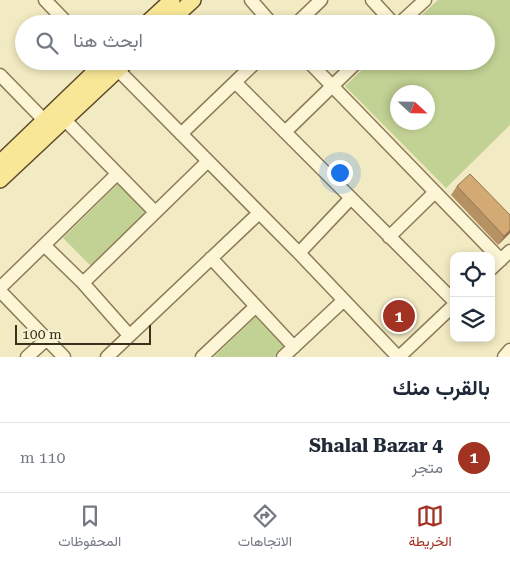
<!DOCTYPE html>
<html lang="ar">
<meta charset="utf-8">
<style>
:root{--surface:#fff;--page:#f2f2f3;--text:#1f2937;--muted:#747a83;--line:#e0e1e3;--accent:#a23222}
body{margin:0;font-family:"Roboto Serif",Vazirmatn,serif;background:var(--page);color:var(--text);direction:rtl}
.controls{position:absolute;right:15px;bottom:15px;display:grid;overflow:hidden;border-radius:10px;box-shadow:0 2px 8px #0003}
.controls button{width:45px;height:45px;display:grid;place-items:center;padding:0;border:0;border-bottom:1px solid var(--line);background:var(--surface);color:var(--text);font:25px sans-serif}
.compass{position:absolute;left:390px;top:85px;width:45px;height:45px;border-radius:50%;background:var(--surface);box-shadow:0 2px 8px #0003;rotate:112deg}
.scale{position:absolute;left:15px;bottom:12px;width:136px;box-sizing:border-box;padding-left:5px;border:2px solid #3c301d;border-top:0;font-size:14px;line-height:18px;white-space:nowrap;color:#3c301d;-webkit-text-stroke:4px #f8f3d2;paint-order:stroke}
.you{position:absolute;left:339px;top:172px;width:18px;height:18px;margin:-12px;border:4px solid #fff;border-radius:50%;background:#1a73e8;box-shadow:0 0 0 8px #1a73e833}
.badge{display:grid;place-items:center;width:32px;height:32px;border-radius:50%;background:var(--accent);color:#fff;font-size:16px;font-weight:700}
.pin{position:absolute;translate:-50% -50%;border:2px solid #fff;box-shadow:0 1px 5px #0006}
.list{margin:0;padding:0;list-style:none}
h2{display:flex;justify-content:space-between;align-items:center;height:65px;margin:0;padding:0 20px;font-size:21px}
h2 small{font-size:16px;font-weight:400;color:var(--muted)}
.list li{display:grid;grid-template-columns:32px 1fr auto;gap:15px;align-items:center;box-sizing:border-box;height:70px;padding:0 20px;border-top:1px solid var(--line)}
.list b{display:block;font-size:19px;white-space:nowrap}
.list p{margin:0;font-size:16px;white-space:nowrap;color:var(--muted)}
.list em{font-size:16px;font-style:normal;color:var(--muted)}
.icon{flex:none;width:28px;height:28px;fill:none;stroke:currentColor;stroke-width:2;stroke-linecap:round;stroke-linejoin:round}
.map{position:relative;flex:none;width:510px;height:357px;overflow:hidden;direction:ltr}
.search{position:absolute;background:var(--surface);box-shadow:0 2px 8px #0003;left:15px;right:15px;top:15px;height:55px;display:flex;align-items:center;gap:12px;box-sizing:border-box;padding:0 18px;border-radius:28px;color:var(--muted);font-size:19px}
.sheet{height:135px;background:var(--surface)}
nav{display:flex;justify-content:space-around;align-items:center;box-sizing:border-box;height:70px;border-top:1px solid var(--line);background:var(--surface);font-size:14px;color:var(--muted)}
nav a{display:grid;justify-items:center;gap:2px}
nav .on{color:var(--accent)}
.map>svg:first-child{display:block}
.green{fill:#c2d194;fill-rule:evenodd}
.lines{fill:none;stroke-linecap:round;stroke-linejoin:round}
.minor-casing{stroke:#8d7b57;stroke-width:15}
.major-casing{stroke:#5b482c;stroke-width:18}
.minor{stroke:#fcf5d6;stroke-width:12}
.major{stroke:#f8e796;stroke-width:15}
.wall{fill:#b59164}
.shaded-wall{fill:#947651}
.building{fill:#d3a974;stroke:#947651}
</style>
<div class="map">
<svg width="510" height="357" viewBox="0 0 510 357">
<rect width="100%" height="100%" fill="#f2eac2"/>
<path class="green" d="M 438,0 L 510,0 L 510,125 L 446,188 L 345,86 L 371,61 L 486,61 L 486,24 L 412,24 ZM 428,92 L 428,122 L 398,122 L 398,92 Z
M 126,176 L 154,205 L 92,267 L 63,238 Z
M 257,315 L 286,346 L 274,357 L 214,357 Z"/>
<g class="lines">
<defs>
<path id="minor" d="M 45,0 L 68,24
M 251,0 L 272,24
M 372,0 L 394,24
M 296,24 L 321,0
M 399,24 L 425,0
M 308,61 L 501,260
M 118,70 L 299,253 L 398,357
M 0,75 L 44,120
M 235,82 L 454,301
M 64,119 L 155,212
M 285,132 L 358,61
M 181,134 L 257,61
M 389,237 L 435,192
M 44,245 L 83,283 L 129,335
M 299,253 L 351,198
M 211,258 L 294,347
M 491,269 L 510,251
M 83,283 L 208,161
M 0,288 L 117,174
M 0,291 L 64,357
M 27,357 L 47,339
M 107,357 L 259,213
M 202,357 L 256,306
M 283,357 L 344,300
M 399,357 L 454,305
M 504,357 L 510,350"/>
<path id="major" d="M 146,24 L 172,0
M 167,24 L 193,0
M 0,163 L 106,61
M 0,180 L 127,61"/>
</defs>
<use href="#minor" class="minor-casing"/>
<use href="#major" class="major-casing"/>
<use href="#minor" class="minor"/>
<use href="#major" class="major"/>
</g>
<path class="wall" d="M 457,186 L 510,215 L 510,233 L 498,245 L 451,195 Z"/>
<path class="shaded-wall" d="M 510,230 L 510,233 L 498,245 L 504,236 Z"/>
<path class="building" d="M 470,174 L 510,215 L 510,230 L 504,236 L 457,186 Z"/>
</svg>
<div class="controls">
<button><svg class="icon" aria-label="locate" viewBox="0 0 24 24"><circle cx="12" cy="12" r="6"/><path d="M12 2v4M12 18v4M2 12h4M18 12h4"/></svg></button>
<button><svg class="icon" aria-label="layers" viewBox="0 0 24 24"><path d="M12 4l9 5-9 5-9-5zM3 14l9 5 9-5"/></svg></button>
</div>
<svg class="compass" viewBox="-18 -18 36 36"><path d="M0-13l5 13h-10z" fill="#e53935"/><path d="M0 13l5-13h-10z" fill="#747a83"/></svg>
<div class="scale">100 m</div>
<div class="you"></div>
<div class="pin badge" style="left:399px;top:316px">1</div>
<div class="search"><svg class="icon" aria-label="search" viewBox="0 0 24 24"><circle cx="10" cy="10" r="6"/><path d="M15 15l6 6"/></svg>ابحث هنا</div>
</div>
<section class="sheet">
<h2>بالقرب منك<small></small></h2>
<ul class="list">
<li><span class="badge">1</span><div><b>Shalal Bazar 4</b><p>متجر</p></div><em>110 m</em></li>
</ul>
</section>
<nav>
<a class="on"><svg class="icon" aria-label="map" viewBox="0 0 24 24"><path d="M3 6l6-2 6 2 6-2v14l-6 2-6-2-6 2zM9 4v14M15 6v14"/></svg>الخريطة</a>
<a><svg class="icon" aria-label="directions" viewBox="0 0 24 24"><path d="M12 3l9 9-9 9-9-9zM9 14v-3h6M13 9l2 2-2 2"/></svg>الاتجاهات</a>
<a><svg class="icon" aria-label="saved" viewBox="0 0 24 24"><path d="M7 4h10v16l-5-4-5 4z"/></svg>المحفوظات</a>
</nav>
